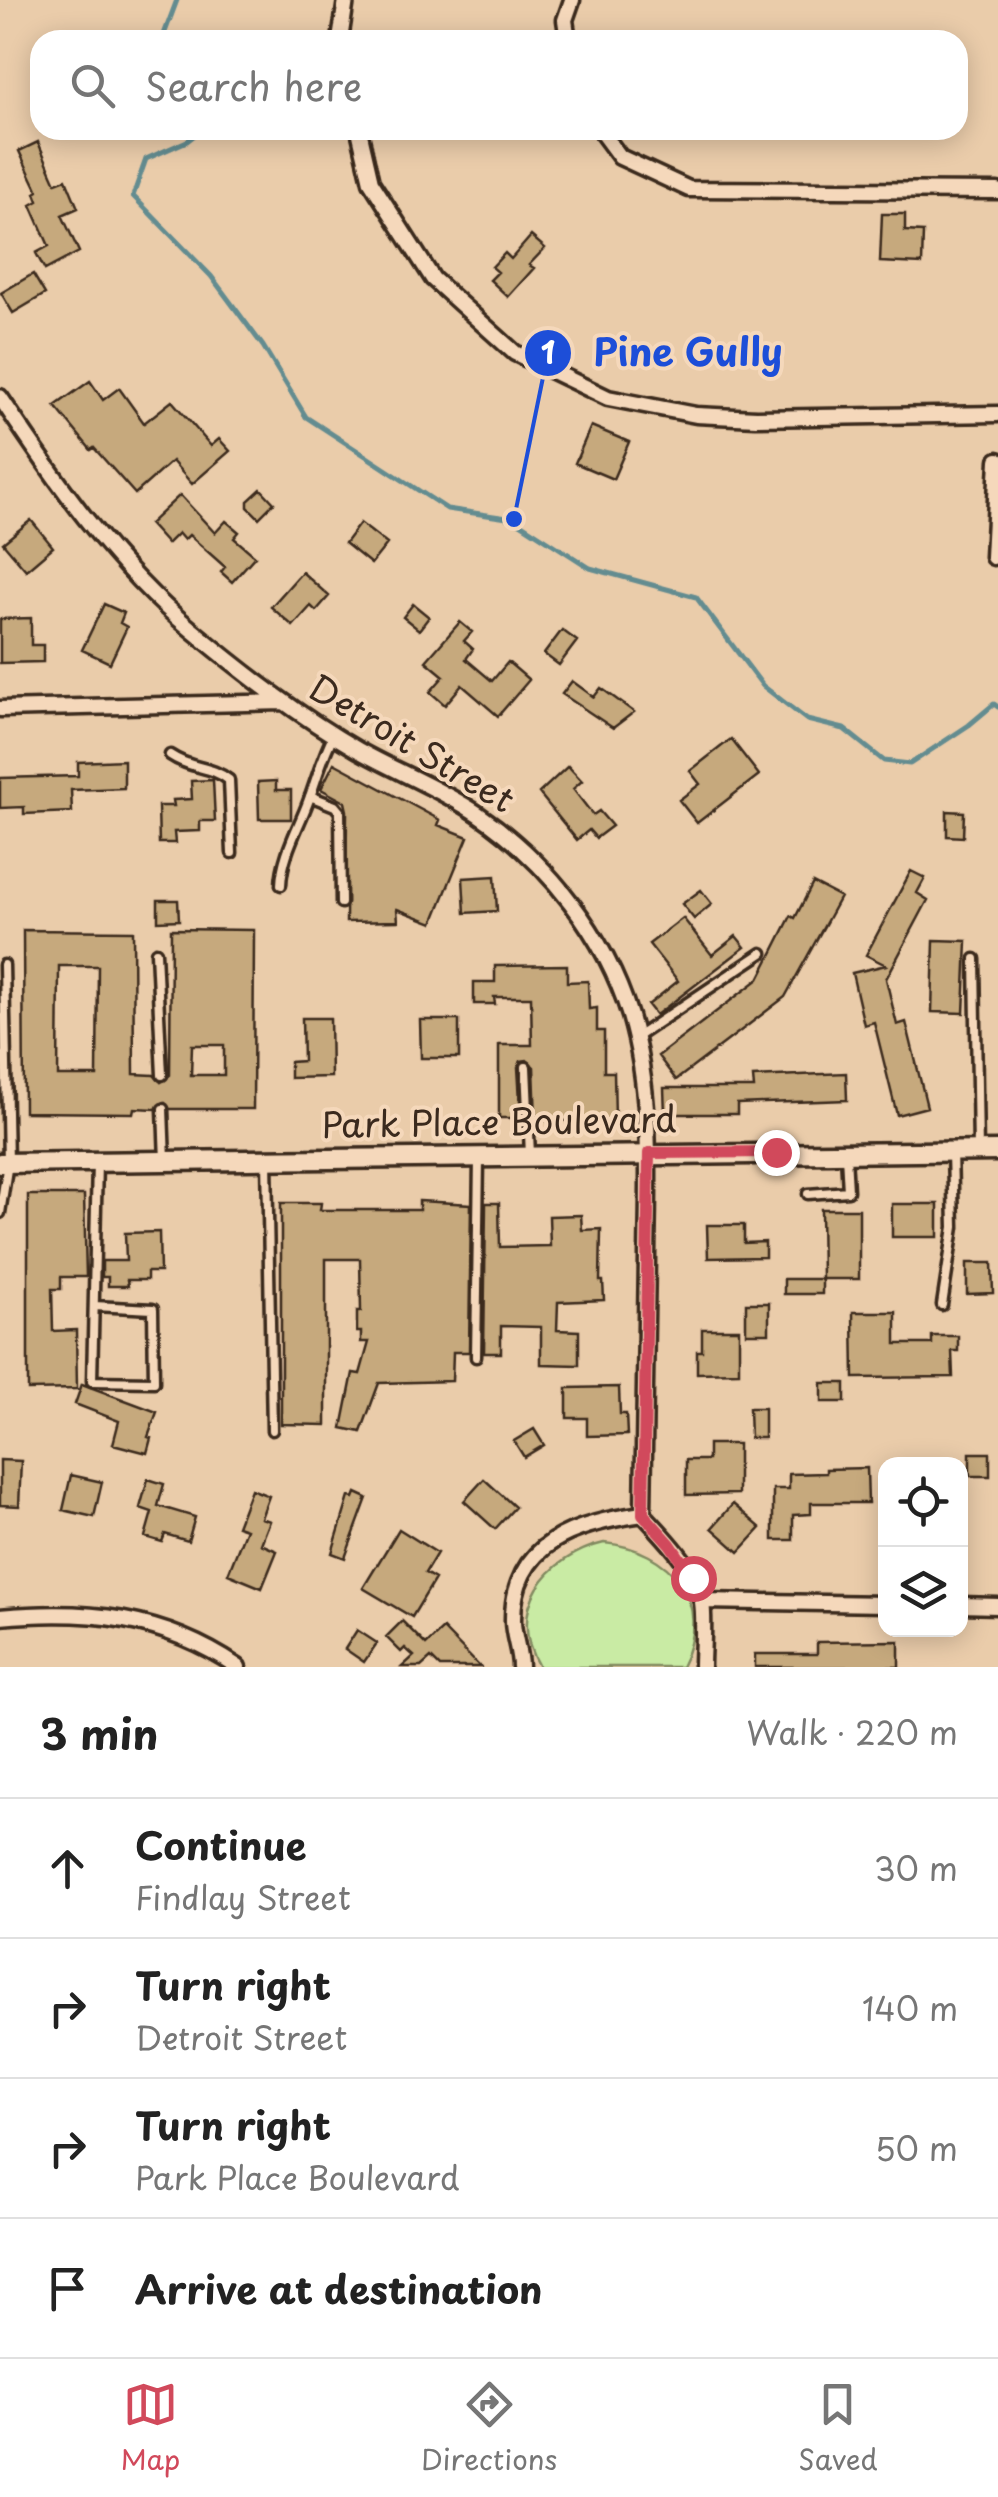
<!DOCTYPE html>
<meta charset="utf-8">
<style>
:root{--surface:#fff;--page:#f2f2f2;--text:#222;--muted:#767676;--line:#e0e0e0;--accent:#d1495b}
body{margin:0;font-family:"Playpen Sans",sans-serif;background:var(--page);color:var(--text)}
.controls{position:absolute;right:30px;bottom:30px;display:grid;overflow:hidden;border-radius:20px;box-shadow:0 5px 25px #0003}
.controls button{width:90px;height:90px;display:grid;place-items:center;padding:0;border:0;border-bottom:2px solid var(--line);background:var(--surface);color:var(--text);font:50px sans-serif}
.stop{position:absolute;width:30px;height:30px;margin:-22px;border:8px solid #d1495b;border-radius:50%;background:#fff}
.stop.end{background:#d1495b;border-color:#fff;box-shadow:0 2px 10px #0008}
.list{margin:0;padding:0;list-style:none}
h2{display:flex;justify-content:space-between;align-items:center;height:130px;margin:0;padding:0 40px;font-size:42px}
h2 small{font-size:32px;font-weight:400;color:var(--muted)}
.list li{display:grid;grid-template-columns:65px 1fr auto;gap:30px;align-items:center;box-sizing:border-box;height:140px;padding:0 40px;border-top:2px solid var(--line)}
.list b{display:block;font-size:38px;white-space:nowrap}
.list p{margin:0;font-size:32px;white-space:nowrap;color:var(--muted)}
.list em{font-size:32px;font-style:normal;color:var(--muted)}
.icon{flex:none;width:55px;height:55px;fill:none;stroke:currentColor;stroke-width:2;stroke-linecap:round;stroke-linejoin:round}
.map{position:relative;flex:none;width:998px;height:1667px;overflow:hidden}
.search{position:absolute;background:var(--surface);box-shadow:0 5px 25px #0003;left:30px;right:30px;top:30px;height:110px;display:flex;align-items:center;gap:25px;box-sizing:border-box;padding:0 35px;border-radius:30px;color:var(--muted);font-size:38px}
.sheet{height:690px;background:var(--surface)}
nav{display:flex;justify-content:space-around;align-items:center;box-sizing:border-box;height:140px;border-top:2px solid var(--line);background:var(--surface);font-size:28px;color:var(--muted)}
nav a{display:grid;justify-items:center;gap:5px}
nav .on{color:var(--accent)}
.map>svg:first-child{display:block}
.green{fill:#c9eba4;stroke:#828a61;stroke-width:2.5}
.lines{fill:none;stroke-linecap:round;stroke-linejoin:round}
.stream{stroke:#648c90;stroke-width:5}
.building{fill:#c6a97d;stroke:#3b2a1e;stroke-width:2.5;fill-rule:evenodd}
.service-casing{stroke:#3b2a1e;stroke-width:15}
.minor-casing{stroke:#3b2a1e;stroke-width:21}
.tertiary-casing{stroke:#3b2a1e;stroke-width:25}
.service{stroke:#f5d8bb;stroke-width:8}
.minor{stroke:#f5d8bb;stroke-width:14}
.tertiary{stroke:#f5d8bb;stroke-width:18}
.route{stroke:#d1495b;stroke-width:12}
.labels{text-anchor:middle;stroke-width:8;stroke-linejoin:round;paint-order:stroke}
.street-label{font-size:35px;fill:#3b2a1e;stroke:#f5d8bb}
.leader{fill:none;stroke:#1d4ed8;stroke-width:4}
.callout-dot{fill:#1d4ed8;stroke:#f5d8bb;stroke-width:4}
.mark-label{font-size:30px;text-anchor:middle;font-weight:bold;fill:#fff}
.callout-label{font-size:38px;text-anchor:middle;font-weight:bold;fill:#1d4ed8;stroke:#f5d8bb;stroke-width:8;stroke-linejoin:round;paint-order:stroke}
</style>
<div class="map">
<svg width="998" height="1667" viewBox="0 0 998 1667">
<rect width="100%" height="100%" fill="#eaccaa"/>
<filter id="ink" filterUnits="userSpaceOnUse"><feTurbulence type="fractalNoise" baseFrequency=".01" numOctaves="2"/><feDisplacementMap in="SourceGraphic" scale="20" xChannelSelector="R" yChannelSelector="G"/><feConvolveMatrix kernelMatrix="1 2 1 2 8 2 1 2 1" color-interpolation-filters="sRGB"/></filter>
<g filter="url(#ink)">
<path class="green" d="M 604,1543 C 670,1549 715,1602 681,1667 L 539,1667 C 505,1609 547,1556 604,1543 Z"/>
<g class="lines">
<path class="stream" d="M 162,40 L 177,0
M 201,130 L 187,141 L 146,159 L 133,196 L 211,276 L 263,346 L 306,417 L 447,509 L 514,519 L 590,568 L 696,597 L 763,686 L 807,720 L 844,729 L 884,761 L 910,764 L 969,725 L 994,704 L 998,707"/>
</g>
<path class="building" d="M 38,142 L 56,183 L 66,179 L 78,208 L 62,215 L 79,252 L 45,270 L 36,253 L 49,246 L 31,205 L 38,201 L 35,193 L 38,191 L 19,151 Z
M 882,214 L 905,214 L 905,231 L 923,232 L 922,264 L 880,262 Z
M 531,236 L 545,248 L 529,265 L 534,268 L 508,297 L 490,280 L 498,272 L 492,267 L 505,253 L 511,259 Z
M 33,274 L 45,294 L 13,313 L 1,293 Z
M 90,381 L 103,400 L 119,388 L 144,423 L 172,401 L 211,446 L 219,439 L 230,451 L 192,484 L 172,461 L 135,494 L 94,448 L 91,450 L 55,406 Z
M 591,426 L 629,442 L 613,479 L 575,463 Z
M 261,489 L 274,503 L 259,518 L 248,507 L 248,501 Z
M 180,495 L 215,533 L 226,521 L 239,532 L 234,538 L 255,556 L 232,582 L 221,572 L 225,567 L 189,535 L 184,540 L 178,533 L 167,544 L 149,524 Z
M 31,520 L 53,547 L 26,570 L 3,543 Z
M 360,523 L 387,544 L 371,564 L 345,543 Z
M 302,572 L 329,596 L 316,611 L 311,606 L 293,626 L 271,607 Z
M 104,604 L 124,613 L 120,623 L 127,627 L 110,663 L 82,650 Z
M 413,604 L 429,617 L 419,630 L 403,617 Z
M 31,618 L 31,645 L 43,645 L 43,662 L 0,663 L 0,619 Z
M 460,622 L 472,632 L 464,641 L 473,649 L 466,659 L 492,681 L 508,662 L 529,680 L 498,716 L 462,685 L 445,705 L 430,692 L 444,676 L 426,661 Z
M 562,630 L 577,641 L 559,665 L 544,654 Z
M 572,681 L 594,697 L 601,688 L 634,712 L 613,728 L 562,694 Z
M 731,739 L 759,775 L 697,823 L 679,800 L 700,784 L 690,771 Z
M 124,760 L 124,788 L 71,790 L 72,812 L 24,814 L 24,807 L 0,808 L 0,778 L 78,776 L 78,762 Z
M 334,763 L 440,820 L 438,825 L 468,837 L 433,923 L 397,909 L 398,921 L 346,922 L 347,811 L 345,802 L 321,789 Z
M 568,766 L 582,781 L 573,789 L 593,815 L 599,811 L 612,826 L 596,838 L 589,830 L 577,840 L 539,793 Z
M 213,780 L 215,821 L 200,821 L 200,831 L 174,832 L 175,843 L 159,843 L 158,806 L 174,806 L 173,800 L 192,799 L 191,781 Z
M 276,781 L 276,790 L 291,790 L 291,819 L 259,819 L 258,782 Z
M 947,811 L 964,812 L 963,837 L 947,836 Z
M 911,871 L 925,878 L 917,893 L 928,900 L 886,979 L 897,1025 L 906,1022 L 927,1107 L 897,1115 L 874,1022 L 864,1025 L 852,973 L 886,965 L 866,955 Z
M 495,876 L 497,911 L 465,913 L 463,878 Z
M 813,883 L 840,897 L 785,997 L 676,1080 L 658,1056 L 759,979 L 791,916 L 795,918 Z
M 701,890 L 712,904 L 694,919 L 682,904 Z
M 158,900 L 178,900 L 179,920 L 158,921 Z
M 683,918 L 712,955 L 736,936 L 745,947 L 656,1015 L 648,1005 L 678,981 L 649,944 Z
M 171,929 L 254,930 L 253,1109 L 170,1109 L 164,1102 L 156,1109 L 134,1108 L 133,1113 L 24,1112 L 23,930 L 133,931 L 134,1074 L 154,1075 L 161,1082 L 170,1075 ZM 59,966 L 98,966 L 97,1076 L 58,1076 ZM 192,1045 L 224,1045 L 224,1075 L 191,1075 Z
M 934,940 L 967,941 L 964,1013 L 932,1012 Z
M 567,965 L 567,982 L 588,981 L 589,1009 L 597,1008 L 597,1031 L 604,1031 L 604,1072 L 614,1072 L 615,1120 L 536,1121 L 534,1067 L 527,1060 L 521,1061 L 518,1067 L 521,1118 L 499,1118 L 499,1045 L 532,1045 L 531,997 L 494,997 L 495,1004 L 474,1004 L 474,982 L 495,982 L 495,966 Z
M 302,1018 L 330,1018 L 331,1077 L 290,1078 L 290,1062 L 303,1061 Z
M 420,1020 L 459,1020 L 459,1058 L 421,1058 Z
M 846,1073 L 847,1100 L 737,1104 L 737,1114 L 665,1114 L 664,1088 L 754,1088 L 753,1077 Z
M 28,1195 L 84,1195 L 86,1277 L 61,1277 L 61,1289 L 52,1289 L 53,1331 L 76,1330 L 77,1389 L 28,1390 Z
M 419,1201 L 471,1204 L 469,1352 L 453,1352 L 452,1381 L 379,1383 L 361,1432 L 342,1428 L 353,1373 L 360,1374 L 369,1342 L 361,1342 L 361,1332 L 357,1332 L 357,1311 L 361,1311 L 360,1259 L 326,1259 L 326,1425 L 281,1424 L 281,1203 L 321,1203 L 320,1210 L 419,1210 Z
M 486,1203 L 499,1203 L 500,1247 L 550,1246 L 549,1216 L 581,1215 L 582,1230 L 601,1229 L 600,1281 L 603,1281 L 604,1300 L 558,1302 L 557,1330 L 579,1331 L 579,1365 L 541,1364 L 541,1327 L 501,1326 L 501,1353 L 484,1353 Z
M 892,1204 L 938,1204 L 938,1237 L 892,1237 Z
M 821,1209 L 859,1209 L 859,1279 L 822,1279 Z
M 707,1225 L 744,1225 L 744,1243 L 765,1242 L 765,1257 L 708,1258 Z
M 159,1232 L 160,1272 L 147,1272 L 147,1280 L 127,1280 L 128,1286 L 108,1286 L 108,1277 L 102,1277 L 102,1261 L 126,1261 L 125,1233 Z
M 967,1263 L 992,1263 L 993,1293 L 967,1294 Z
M 784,1279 L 822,1279 L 822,1294 L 784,1294 Z
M 746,1303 L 769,1303 L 769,1333 L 746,1333 Z
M 853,1312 L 896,1312 L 896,1344 L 932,1344 L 932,1336 L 958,1336 L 958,1351 L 952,1351 L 953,1377 L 854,1378 Z
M 702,1329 L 739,1329 L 739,1372 L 697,1373 L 697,1351 L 702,1351 Z
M 822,1383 L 845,1383 L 845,1402 L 822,1402 Z
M 82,1384 L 157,1412 L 148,1437 L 151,1438 L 147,1453 L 113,1444 L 119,1421 L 75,1404 Z
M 619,1387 L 620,1414 L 626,1414 L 627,1435 L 587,1436 L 587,1418 L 567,1418 L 567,1388 Z
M 749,1408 L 764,1408 L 764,1438 L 750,1438 Z
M 534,1429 L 544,1445 L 524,1457 L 514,1441 Z
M 708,1444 L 738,1444 L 738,1494 L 686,1495 L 686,1460 L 708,1460 Z
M 970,1453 L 990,1453 L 990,1476 L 970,1476 Z
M 0,1460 L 21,1461 L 19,1506 L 0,1505 Z
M 867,1468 L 868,1503 L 811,1503 L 811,1514 L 793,1515 L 793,1540 L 773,1540 L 773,1489 L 789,1489 L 789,1474 L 826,1473 L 826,1469 Z
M 71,1475 L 102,1482 L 94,1517 L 63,1510 Z
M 148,1479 L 164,1484 L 158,1506 L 195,1517 L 188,1541 L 165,1534 L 162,1542 L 145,1537 L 152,1512 L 140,1508 Z
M 484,1479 L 515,1507 L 495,1529 L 464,1501 Z
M 251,1489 L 269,1496 L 261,1518 L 270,1521 L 261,1544 L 277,1551 L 262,1588 L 228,1574 L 246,1529 L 237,1526 Z
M 356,1493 L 367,1498 L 345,1558 L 332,1553 L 349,1497 L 354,1498 Z
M 733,1504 L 761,1528 L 739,1552 L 712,1528 Z
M 399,1529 L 437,1553 L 425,1573 L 435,1579 L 412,1617 L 363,1588 Z
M 402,1621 L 426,1645 L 443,1629 L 480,1667 L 440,1667 L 431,1658 L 421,1667 L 402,1667 L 414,1656 L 405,1648 L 401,1652 L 386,1637 Z
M 357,1630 L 377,1643 L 364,1662 L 345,1649 Z
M 899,1641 L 899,1667 L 755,1667 L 755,1654 L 817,1654 L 817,1642 Z"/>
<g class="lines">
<defs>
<path id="service" d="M 170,755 C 192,770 210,765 229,780 L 232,853
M 310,796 L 335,806 L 340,812 L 341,903
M 281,885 C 282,855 298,829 308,802 C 317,778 322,757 334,734
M 156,952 L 162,1075
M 975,959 L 978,1151
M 635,1038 L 762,953
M 526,1067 L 530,1155
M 163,1109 L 165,1161
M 267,1159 L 272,1430
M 808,1194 L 848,1191 L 846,1155
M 0,1213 L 8,1163 L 4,965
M 942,1305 L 954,1227 L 952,1152
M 94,1306 L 153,1309 L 154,1382 L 92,1381 C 93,1308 95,1235 97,1162
M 476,1357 L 479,1160"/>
<path id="minor" d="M 340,40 L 346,0
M 568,40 L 565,20 L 572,0
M 359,130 L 371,182 L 433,279 L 515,353 L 608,398 L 696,415 L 756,418 L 998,414
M 600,130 L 620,157 L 689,189 L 998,191
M 0,397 C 55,480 114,566 192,630 C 244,673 299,716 358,750 C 397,772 441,789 478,814 C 548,862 605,935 630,1016 C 653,1094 648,1176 647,1257 C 646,1342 644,1428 643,1514
M 993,557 L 998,460
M 0,709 L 284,702
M 702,1601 L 886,1604
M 960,1605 L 998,1606
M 0,1617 C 87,1609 163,1616 238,1667
M 520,1667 C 520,1651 513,1636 513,1621 C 512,1541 578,1523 643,1514 C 665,1538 696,1568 702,1602 C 705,1622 702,1646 702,1667"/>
<path id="tertiary" d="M 0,1163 L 998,1151"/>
</defs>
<use href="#service" class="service-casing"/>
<use href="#minor" class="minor-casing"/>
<use href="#tertiary" class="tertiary-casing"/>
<use href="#service" class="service"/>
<use href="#minor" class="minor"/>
<use href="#tertiary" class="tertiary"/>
</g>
</g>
<g class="lines" filter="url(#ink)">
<path class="route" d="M 693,1578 L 670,1544 L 643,1514 L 649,1153 L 776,1152"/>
</g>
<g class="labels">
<g class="street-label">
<text transform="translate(411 744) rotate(31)" y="12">Detroit Street</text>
<text transform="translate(499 1123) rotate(-1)" y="12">Park Place Boulevard</text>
</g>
</g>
<path class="leader" d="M514 519L548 353"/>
<g class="callout-dot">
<circle cx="514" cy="519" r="10"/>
<circle cx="548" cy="353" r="25"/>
</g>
<g class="mark-label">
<text x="548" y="364">1</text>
</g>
<g class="callout-label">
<text x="688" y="366">Pine Gully</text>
</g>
</svg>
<div class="controls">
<button><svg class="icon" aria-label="locate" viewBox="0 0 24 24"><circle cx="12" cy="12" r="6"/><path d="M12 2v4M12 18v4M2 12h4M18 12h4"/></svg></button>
<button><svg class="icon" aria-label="layers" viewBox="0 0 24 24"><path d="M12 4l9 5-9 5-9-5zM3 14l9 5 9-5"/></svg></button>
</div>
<div class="stop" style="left:693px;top:1578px"></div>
<div class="stop end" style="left:776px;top:1152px"></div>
<div class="search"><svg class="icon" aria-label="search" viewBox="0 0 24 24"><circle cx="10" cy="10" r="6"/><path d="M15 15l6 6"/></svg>Search here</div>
</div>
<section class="sheet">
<h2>3 min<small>Walk · 220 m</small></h2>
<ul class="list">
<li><svg class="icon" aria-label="ahead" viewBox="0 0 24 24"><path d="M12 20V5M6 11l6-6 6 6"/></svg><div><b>Continue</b><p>Findlay Street</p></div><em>30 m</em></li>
<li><svg class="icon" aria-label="right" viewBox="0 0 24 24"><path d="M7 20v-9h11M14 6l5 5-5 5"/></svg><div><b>Turn right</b><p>Detroit Street</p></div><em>140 m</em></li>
<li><svg class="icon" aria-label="right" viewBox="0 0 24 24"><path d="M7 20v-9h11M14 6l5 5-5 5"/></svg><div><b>Turn right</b><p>Park Place Boulevard</p></div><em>50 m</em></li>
<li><svg class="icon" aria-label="arrive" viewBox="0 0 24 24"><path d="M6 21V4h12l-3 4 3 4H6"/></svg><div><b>Arrive at destination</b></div></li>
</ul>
</section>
<nav>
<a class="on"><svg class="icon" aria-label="map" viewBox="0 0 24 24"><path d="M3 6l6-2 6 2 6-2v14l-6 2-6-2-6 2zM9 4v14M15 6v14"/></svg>Map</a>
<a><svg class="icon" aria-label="directions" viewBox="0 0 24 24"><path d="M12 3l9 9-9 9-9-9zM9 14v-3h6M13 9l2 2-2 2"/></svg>Directions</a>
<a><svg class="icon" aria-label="saved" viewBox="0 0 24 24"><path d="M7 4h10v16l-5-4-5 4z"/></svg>Saved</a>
</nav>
